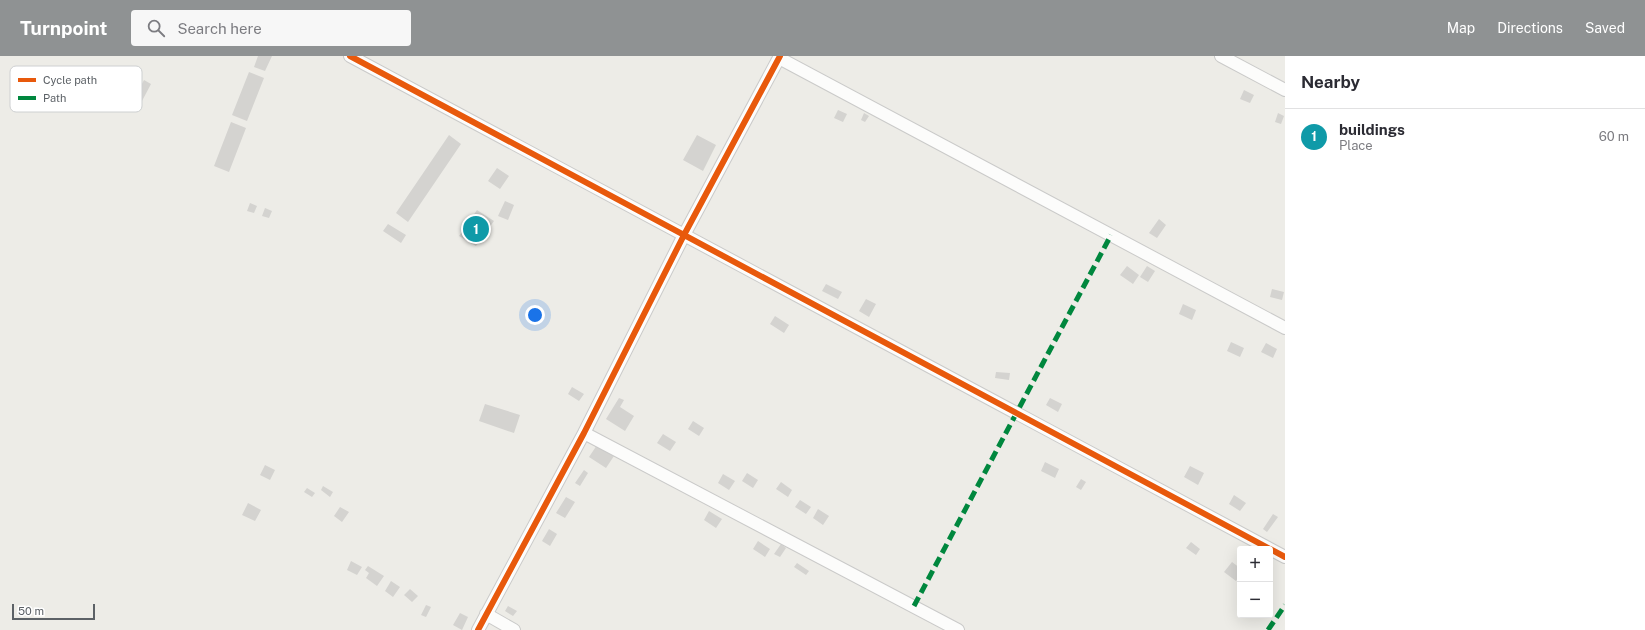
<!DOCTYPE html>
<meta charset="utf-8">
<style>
:root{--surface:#fff;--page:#f7f7f7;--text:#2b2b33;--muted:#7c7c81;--line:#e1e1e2;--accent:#8f9293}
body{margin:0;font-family:"Public Sans",sans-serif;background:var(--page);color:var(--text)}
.controls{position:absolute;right:12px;bottom:12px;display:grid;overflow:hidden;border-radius:4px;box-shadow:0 4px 16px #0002}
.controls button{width:36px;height:36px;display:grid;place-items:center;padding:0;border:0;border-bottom:1px solid var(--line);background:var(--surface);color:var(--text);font:20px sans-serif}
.scale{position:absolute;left:12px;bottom:10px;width:83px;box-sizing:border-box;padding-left:4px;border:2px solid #5c6166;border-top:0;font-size:11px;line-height:14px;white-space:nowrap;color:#5c6166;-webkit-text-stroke:3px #fff;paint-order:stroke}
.you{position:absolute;left:535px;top:259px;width:14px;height:14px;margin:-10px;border:3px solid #fff;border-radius:50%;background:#1a73e8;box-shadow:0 0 0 6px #1a73e833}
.badge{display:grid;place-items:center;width:26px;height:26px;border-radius:50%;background:var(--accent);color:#fff;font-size:13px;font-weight:700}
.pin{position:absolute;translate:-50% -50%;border:2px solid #fff;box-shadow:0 1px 4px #0006}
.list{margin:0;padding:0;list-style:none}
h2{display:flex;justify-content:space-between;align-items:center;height:52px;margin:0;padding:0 16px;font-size:17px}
h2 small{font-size:13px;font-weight:400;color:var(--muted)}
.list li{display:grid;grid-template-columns:26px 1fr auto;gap:12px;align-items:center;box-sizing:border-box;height:56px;padding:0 16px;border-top:1px solid var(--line)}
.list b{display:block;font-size:15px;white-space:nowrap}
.list p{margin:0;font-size:13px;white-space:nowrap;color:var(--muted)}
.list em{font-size:13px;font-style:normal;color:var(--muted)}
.icon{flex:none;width:22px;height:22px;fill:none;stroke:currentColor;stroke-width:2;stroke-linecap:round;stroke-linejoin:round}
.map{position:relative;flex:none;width:1285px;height:574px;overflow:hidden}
header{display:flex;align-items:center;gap:24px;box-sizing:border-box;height:56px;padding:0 20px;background:var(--accent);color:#fff}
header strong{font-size:19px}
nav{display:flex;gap:22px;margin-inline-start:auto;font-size:14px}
.search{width:280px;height:36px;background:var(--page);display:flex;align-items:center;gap:10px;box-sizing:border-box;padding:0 14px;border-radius:4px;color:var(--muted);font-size:15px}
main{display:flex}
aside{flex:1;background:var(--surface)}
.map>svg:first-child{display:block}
.building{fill:#d4d3d0}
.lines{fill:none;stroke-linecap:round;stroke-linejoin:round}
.minor-casing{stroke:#cacac9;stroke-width:14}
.minor{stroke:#fcfcfb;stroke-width:12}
.quiet{stroke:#00873e;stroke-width:5;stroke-dasharray:10 5;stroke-linecap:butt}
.cycleway-casing{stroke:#fff;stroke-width:8}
.cycleway{stroke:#e8590c;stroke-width:6}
.key{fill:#fff;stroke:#ced0d1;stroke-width:1}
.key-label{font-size:11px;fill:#5c6166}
</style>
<header>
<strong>Turnpoint</strong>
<div class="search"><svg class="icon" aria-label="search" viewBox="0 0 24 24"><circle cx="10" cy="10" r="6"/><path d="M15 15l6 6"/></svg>Search here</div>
<nav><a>Map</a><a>Directions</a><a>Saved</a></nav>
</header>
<main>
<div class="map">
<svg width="1285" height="574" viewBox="0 0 1285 574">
<rect width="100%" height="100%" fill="#edece7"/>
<path class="building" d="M 258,0 L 272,0 L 265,15 L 254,11 Z
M 249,16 L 264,22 L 247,65 L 232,59 Z
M 144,24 L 151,28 L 142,45 L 135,41 Z
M 1244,34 L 1254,39 L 1250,47 L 1240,43 Z
M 838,54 L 847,58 L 843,66 L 834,62 Z
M 864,57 L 869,60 L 865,66 L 861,64 Z
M 1278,57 L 1284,60 L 1281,68 L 1275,66 Z
M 231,66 L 246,72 L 229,116 L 214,110 Z
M 449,79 L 461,88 L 408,166 L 396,157 Z
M 697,79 L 716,89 L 703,115 L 683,104 Z
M 497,112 L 509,120 L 500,133 L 488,125 Z
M 505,145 L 514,149 L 508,164 L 498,160 Z
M 250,147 L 257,150 L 254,157 L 247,155 Z
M 265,152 L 272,155 L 269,162 L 262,160 Z
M 477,154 L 494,165 L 476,190 L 459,180 Z
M 1159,163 L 1166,169 L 1157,182 L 1149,177 Z
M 388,168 L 406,179 L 401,187 L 383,175 Z
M 1127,210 L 1139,219 L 1133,228 L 1120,219 Z
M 1147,210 L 1155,215 L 1148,226 L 1140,221 Z
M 826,228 L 842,236 L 838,243 L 822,235 Z
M 1272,233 L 1284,236 L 1282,244 L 1270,241 Z
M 866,243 L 876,248 L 869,261 L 859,255 Z
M 1183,248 L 1196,254 L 1192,264 L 1179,258 Z
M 775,260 L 789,269 L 784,277 L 770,268 Z
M 1231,286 L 1244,292 L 1240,301 L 1227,295 Z
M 1266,287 L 1277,293 L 1273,302 L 1261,296 Z
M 996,316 L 1010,317 L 1009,324 L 995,322 Z
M 572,331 L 584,338 L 579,345 L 568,338 Z
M 619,342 L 624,344 L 620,351 L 634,360 L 625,375 L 606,363 Z
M 1050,342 L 1062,348 L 1058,356 L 1046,349 Z
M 485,348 L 520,359 L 514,377 L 479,365 Z
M 693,365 L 704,372 L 699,380 L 688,373 Z
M 663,378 L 676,386 L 670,395 L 657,387 Z
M 597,389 L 614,400 L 606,412 L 589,401 Z
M 1045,406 L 1059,413 L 1055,422 L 1041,415 Z
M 265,409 L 275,414 L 270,424 L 260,419 Z
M 1190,410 L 1204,417 L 1198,429 L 1184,421 Z
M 584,414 L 588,417 L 580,430 L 575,427 Z
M 747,417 L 758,424 L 753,432 L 742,425 Z
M 723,418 L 735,425 L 729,434 L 718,427 Z
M 1081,423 L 1086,426 L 1081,434 L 1076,431 Z
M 781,426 L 792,434 L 788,441 L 776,433 Z
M 323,430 L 333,436 L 330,441 L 321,434 Z
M 307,432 L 315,437 L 312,441 L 304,436 Z
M 1234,439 L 1246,447 L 1240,455 L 1229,448 Z
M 566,441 L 575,446 L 565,462 L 556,457 Z
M 800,444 L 811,451 L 806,458 L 795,451 Z
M 248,447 L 261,454 L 255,465 L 242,459 Z
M 340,451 L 349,456 L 342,466 L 334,460 Z
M 818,453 L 829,460 L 823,469 L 813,462 Z
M 709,455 L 722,463 L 716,472 L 704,464 Z
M 1273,458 L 1278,461 L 1267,476 L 1263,473 Z
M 549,473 L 557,478 L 550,490 L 542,485 Z
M 758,485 L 770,493 L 765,501 L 753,493 Z
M 1191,486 L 1200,493 L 1196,499 L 1186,492 Z
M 781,488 L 786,492 L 780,501 L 774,498 Z
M 351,505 L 362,511 L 357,519 L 347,514 Z
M 1232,506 L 1240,512 L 1240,519 L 1236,525 L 1224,516 Z
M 797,507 L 809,515 L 806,519 L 794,511 Z
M 368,510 L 384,520 L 377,530 L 366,522 L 369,517 L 365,514 Z
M 391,525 L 400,531 L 393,541 L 385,535 Z
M 410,533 L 418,540 L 412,546 L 404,539 Z
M 426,549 L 431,551 L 426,561 L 421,559 Z
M 508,550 L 517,555 L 513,560 L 505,555 Z
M 460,557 L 468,561 L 462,574 L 453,569 Z"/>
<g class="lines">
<defs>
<path id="minor" d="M 350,0 L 1285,501
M 1221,0 L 1285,34
M 779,2 L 1285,272
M 584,377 L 958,574
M 486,558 L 514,574
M 478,574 L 584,377 L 684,179 L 780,0"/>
</defs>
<use href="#minor" class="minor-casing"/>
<use href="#minor" class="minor"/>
<path class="quiet" d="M 914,550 L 1111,179
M 1268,574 L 1285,549"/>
<defs>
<path id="cycleway" d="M 350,0 L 1285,501
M 478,574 L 584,377 L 684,179 L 780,0"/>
</defs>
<use href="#cycleway" class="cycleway-casing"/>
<use href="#cycleway" class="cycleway"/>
</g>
<rect x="10" y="10" width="132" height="46" rx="6" class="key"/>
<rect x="18" y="22" width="18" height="4" fill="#e8590c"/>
<rect x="18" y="40" width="18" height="4" fill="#00873e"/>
<g class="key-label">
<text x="43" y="28">Cycle path</text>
<text x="43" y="46">Path</text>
</g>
</svg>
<div class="controls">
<button>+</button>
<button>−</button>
</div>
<div class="scale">50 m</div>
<div class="you"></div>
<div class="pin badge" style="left:476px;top:173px;background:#0f9aa8">1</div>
</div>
<aside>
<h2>Nearby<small></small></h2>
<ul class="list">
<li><span class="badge" style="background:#0f9aa8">1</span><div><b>buildings</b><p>Place</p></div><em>60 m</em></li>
</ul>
</aside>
</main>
